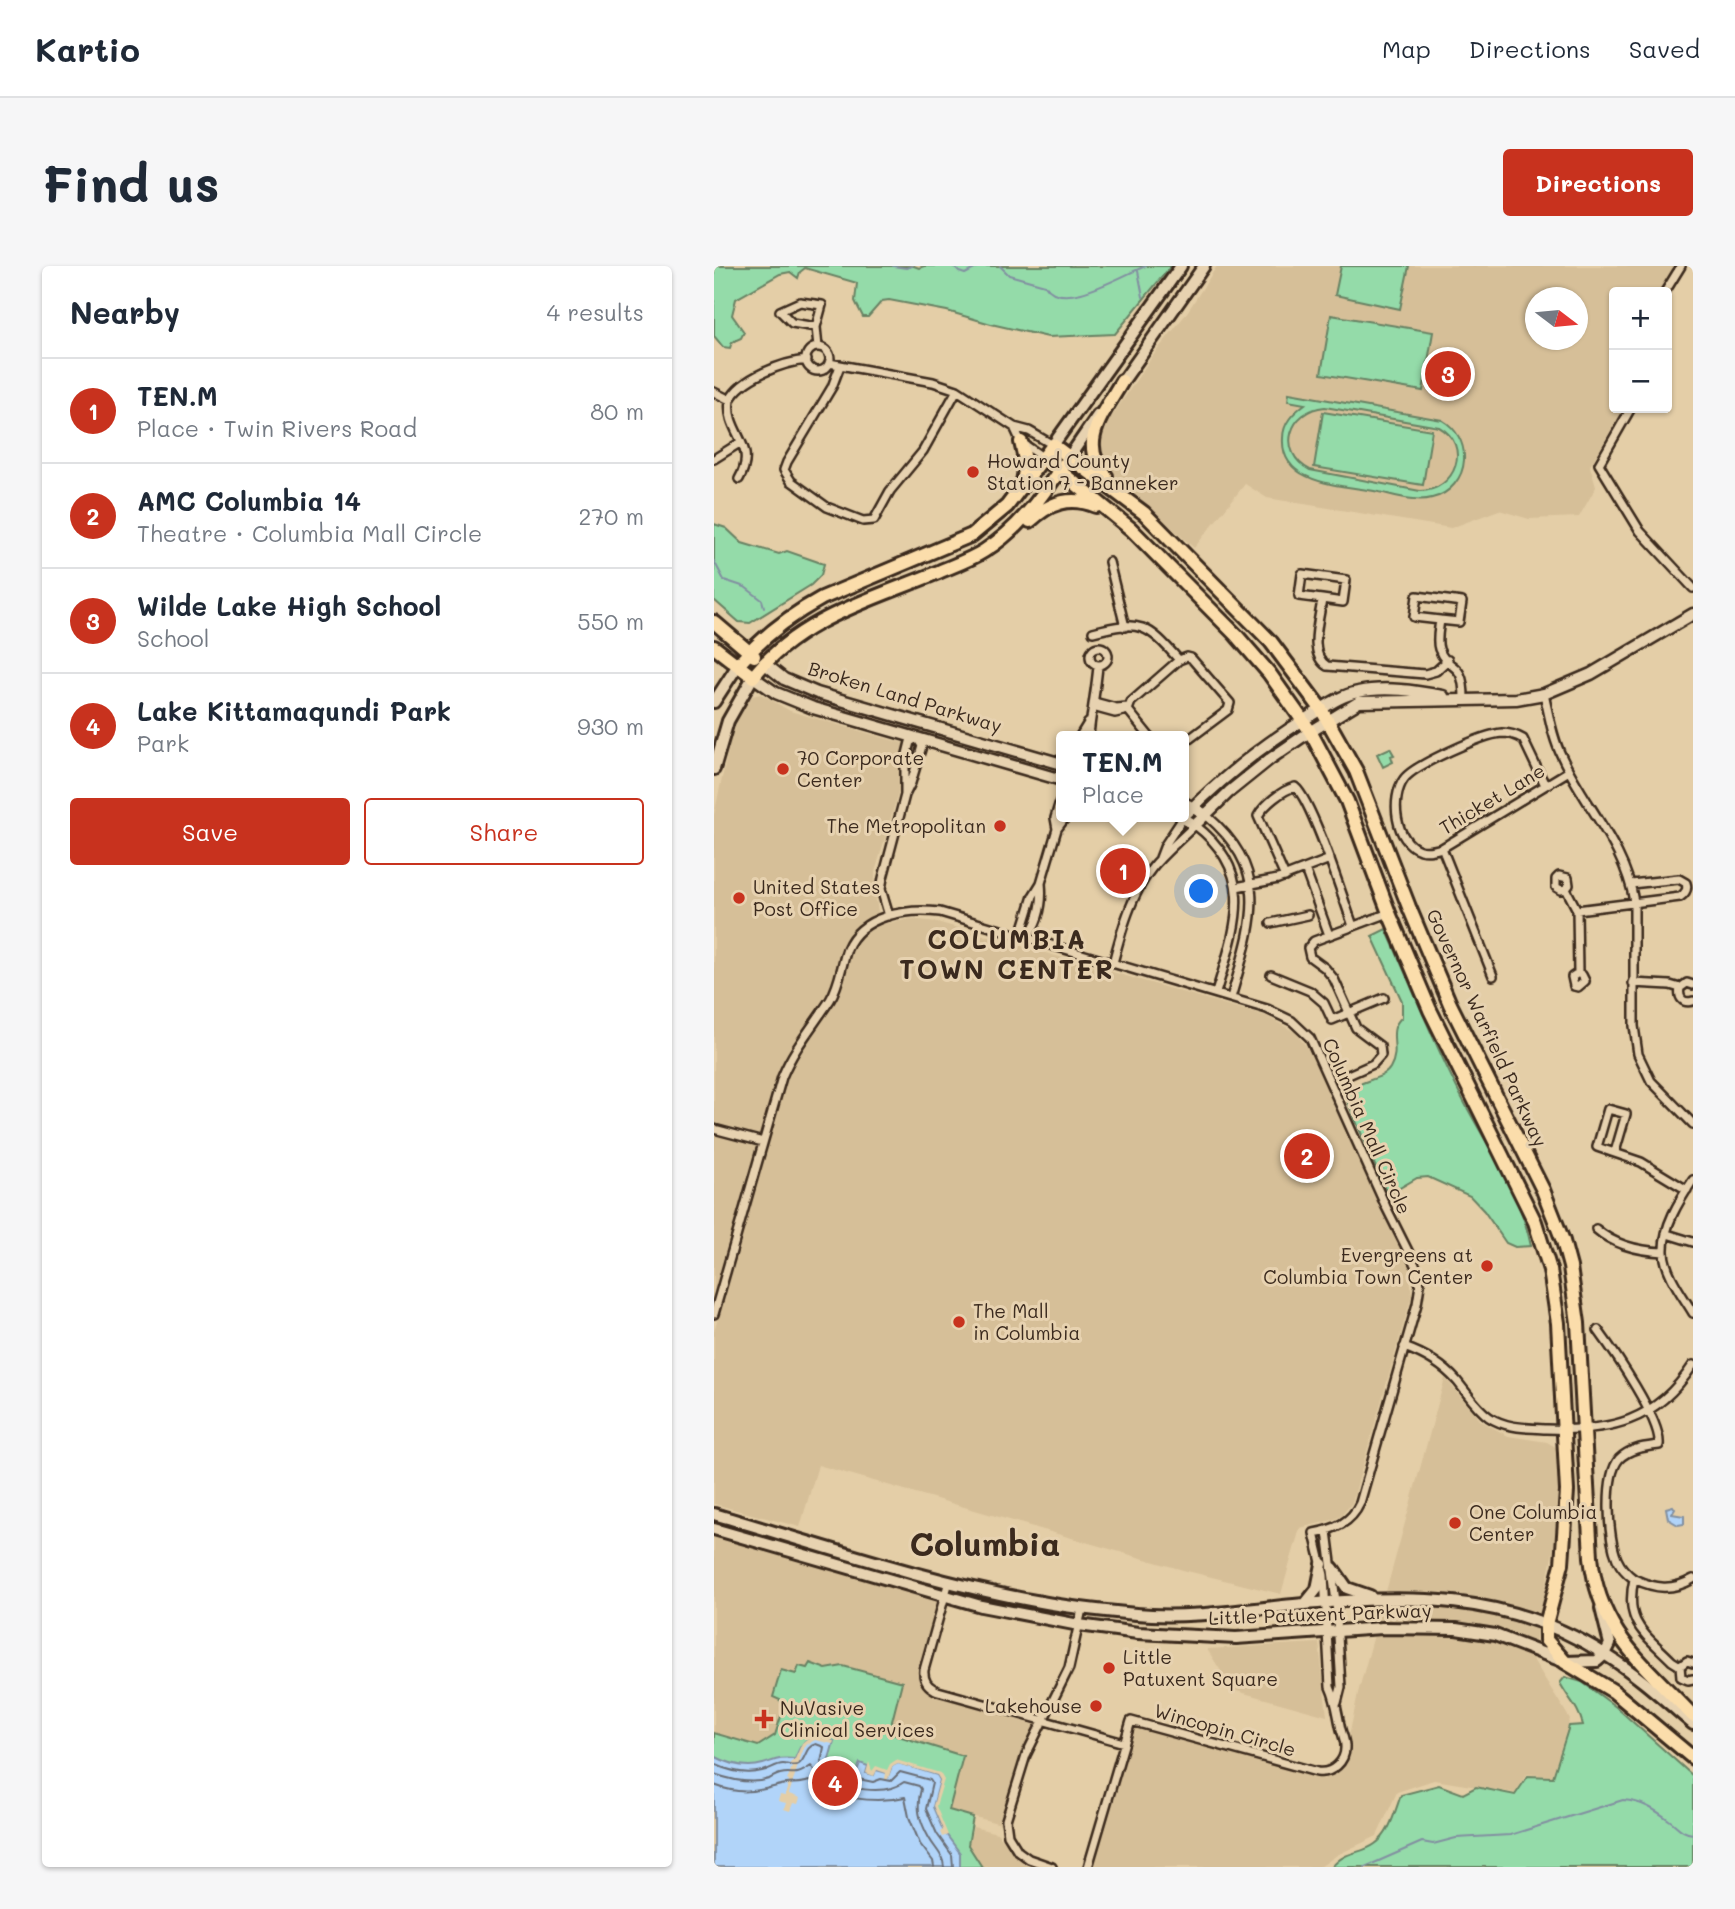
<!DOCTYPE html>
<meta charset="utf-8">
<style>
:root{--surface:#fff;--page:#f6f6f7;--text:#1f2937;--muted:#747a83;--line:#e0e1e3;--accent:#c8321e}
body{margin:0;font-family:Mali,sans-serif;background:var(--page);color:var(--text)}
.controls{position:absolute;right:21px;top:21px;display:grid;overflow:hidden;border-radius:7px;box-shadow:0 2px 5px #0004}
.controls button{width:63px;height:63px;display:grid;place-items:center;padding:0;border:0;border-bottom:2px solid var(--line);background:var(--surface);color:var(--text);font:35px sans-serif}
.compass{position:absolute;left:811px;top:21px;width:63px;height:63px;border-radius:50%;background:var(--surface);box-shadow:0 2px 5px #0004;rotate:106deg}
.you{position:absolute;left:488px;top:626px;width:24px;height:24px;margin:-18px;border:5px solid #fff;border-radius:50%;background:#1a73e8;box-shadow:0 0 0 10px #1a73e833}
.badge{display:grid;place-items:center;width:46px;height:46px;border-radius:50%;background:var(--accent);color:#fff;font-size:23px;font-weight:700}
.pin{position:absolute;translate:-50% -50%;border:4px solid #fff;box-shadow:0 2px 7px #0006}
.popup{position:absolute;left:342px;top:465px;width:133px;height:91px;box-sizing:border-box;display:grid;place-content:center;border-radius:7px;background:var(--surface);filter:drop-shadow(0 2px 5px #0005);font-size:23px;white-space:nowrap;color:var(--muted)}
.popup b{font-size:26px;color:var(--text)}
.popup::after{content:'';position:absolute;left:50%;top:100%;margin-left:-14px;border:14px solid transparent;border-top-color:var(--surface)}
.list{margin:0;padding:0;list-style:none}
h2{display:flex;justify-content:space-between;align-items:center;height:91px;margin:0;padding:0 28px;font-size:30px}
h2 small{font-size:23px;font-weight:400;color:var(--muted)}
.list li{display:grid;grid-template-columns:46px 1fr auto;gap:21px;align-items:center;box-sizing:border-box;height:105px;padding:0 28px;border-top:2px solid var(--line)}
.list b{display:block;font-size:26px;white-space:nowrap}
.list p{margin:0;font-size:23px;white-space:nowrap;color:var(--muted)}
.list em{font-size:23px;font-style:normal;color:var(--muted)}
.actions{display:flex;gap:14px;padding:21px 28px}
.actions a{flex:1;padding:16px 0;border:2px solid var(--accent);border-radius:7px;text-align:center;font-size:24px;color:var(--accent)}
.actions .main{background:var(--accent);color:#fff}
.map{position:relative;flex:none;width:979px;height:1601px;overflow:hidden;border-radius:7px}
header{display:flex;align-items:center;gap:42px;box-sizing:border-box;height:98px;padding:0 35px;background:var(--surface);border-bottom:2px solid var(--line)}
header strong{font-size:33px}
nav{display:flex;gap:38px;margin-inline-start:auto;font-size:24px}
.intro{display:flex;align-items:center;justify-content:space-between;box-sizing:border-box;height:168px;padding:0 42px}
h1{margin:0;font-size:49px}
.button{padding:18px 32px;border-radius:7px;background:var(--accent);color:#fff;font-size:24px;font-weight:700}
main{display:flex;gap:42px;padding:0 42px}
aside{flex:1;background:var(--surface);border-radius:7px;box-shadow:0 2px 5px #0004}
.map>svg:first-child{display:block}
.built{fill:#d6bf98;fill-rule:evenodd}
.green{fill:#94dba9;stroke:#688264;stroke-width:2;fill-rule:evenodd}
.water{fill:#b1d4f9;stroke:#8290a1;stroke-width:2}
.pier{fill:#e4cea7}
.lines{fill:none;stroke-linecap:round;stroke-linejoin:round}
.shore{stroke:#6a6e76;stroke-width:2}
.stream{stroke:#8290a1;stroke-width:2}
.minor-casing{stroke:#3b2a1e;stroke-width:12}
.tertiary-casing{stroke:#3b2a1e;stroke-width:15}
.secondary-casing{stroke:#3b2a1e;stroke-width:16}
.primary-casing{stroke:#3b2a1e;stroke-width:18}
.minor{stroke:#e7d2b0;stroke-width:7}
.tertiary{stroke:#e7d2b0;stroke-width:10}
.secondary{stroke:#e7d2b0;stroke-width:10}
.primary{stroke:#fbddab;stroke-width:12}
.poi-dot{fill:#c8321e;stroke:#e7d2b0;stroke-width:2.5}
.labels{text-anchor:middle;stroke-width:6;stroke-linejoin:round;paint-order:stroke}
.poi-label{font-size:19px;fill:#3b2a1e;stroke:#e7d2b0;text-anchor:start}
.street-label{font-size:19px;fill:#3b2a1e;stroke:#e7d2b0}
.district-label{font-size:26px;font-weight:bold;letter-spacing:2px;fill:#3b2a1e;stroke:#e7d2b0}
.town-label{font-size:33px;font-weight:bold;fill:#3b2a1e;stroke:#e7d2b0}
</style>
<header>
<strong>Kartio</strong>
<nav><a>Map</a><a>Directions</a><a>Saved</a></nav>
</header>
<div class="intro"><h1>Find us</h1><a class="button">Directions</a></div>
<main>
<aside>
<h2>Nearby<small>4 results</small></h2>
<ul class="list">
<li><span class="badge">1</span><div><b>TEN.M</b><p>Place · Twin Rivers Road</p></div><em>80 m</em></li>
<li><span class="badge">2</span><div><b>AMC Columbia 14</b><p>Theatre · Columbia Mall Circle</p></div><em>270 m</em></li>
<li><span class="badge">3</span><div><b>Wilde Lake High School</b><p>School</p></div><em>550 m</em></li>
<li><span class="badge">4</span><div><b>Lake Kittamaqundi Park</b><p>Park</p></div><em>930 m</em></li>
</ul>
<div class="actions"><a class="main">Save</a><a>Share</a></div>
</aside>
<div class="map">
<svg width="979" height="1601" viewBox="0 0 979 1601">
<rect width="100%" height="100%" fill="#e4cea7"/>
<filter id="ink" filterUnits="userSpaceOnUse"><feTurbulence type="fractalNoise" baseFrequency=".0143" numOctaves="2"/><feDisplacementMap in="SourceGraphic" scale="14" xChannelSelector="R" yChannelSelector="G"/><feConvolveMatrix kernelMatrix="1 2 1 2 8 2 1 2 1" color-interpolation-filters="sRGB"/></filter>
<g filter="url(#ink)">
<path class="built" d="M 503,0 L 960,0 L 945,26 L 900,26 L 900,142 L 910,142 L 876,200 L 882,221 L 865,251 L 815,253 L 785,244 L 737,262 L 553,232 L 531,218 L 480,282 L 389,199 L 385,189 L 385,178 L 392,159 L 437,92 L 472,48 ZM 822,32 L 864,32 L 864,74 L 822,74 Z
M 47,428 L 76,445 L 192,478 L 186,521 L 161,606 L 161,627 L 164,646 L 137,665 L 129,680 L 114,727 L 77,780 L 69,797 L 0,1031 L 0,549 L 17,471 L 24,453 L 38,430 Z
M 196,653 L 223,656 L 552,750 L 581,766 L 596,785 L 695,1000 L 698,1029 L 638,1237 L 627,1250 L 619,1254 L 586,1262 L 567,1328 L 469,1304 L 104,1199 L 86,1261 L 0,1238 L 0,1066 L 69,823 L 81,794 L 121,734 L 137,687 L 146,671 L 150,667 L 169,658 Z
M 731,1112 L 767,1155 L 794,1170 L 833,1176 L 845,1183 L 845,1255 L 818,1392 L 856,1453 L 838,1510 L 813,1508 L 801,1527 L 720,1514 L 683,1526 L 663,1570 L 623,1589 L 606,1601 L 380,1601 L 421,1459 L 610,1513 L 629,1500 L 644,1427 Z
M 0,1268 L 224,1332 L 205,1403 L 212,1423 L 219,1429 L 321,1459 L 308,1487 L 287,1558 L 235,1544 L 249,1490 L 175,1468 L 188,1416 L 129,1400 L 112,1403 L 96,1397 L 93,1402 L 83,1408 L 59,1431 L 66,1434 L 70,1441 L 61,1469 L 44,1480 L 0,1467 Z
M 605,1377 L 613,1450 L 519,1424 L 493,1383 Z
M 259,1561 L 283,1567 L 314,1601 L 269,1601 L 255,1579 Z"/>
<path class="green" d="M 0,0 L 200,0 L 205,2 L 210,0 L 457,0 L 401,68 L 334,71 L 277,58 L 233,45 L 175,34 L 168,35 L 154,51 L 149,51 L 141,35 L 143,17 L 91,2 L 86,6 L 84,12 L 76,6 L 66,8 L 22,33 L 18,49 L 30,66 L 27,72 L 18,76 L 16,82 L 9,81 L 0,70 Z
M 627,0 L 695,0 L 686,43 L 621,29 Z
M 617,49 L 719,66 L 709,125 L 607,108 Z
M 575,127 L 728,154 C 742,162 751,177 750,194 C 749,212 736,228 718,232 C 701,237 677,228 660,225 C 628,219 566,219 569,172 C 569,157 579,147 591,138 L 574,135 ZM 611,141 L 725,161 C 758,179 742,225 706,225 L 596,204 C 562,186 575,144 611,141 Z
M 609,146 L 718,164 L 709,219 L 600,201 Z
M 0,258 L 12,262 L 28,277 L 65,288 L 73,285 L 110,298 L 107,309 L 97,319 L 36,357 L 25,356 L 0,334 Z
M 676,482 L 680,489 L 677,490 L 679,496 L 669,501 L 663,488 Z
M 672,663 C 697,718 719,776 747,830 C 773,881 805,922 817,980 L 801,981 L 792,977 L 770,945 L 756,930 L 714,911 L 703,912 L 677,927 L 671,923 L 632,832 C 638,812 667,817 676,802 C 688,782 671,766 688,751 L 688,735 L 658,670 Z
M 96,1397 L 112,1403 L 129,1400 L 188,1416 L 175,1467 L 249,1490 L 235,1544 L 259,1551 L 254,1579 L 268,1601 L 0,1601 L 0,1467 L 44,1480 L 61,1469 L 70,1441 L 66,1434 L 59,1431 L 67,1404 L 82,1408 L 85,1400 L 93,1402 Z
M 851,1411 L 868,1416 L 902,1441 L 979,1510 L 979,1601 L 618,1601 C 631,1584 646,1589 661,1578 C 676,1568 681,1545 687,1529 L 725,1519 L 749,1528 L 762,1521 L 801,1529 L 814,1510 L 839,1511 L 855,1460 L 869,1459 C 864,1440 855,1434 846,1417 Z"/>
<path class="water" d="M 959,1240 L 961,1243 L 958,1248 L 970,1250 L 970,1258 L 964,1259 L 954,1253 L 952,1242 Z
M 101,1470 L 120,1475 L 114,1497 L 143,1505 L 146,1497 L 154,1500 L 152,1507 L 160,1509 L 162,1504 L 173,1507 L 173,1513 L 178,1500 L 184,1497 L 223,1509 L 226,1514 L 219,1541 L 229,1564 L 246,1587 L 246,1601 L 0,1601 L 0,1490 C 15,1498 32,1503 49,1498 C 62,1494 66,1491 81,1493 C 85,1482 89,1473 101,1470 Z"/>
<path class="pier" d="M 101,1470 L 120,1475 L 119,1478 L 101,1474 L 90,1480 L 75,1528 L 86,1532 L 84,1538 L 79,1537 L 76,1545 L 70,1543 L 72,1537 L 64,1535 L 66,1529 L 71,1530 L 75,1515 L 73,1514 L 78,1501 L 76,1500 L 76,1497 L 81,1493 L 88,1477 L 94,1472 Z
M 182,1494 L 226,1507 L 230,1514 L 222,1540 L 234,1569 L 228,1571 L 226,1566 L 229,1564 L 219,1540 L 226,1514 L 223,1509 L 184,1498 L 178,1501 L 174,1513 L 171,1513 L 172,1507 L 163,1504 L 160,1510 L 152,1507 L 155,1496 L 158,1505 L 162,1500 L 173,1504 L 176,1498 Z"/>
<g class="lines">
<path class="shore" d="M 0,1498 C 15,1505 32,1509 48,1505 C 55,1504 62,1498 69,1498 C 75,1498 80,1502 85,1498 C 93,1492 90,1481 102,1478 L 110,1481 L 107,1497 L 112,1504 L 140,1512 L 159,1516 L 167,1513 L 177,1515 L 186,1506 L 216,1514 L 218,1517 L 212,1543 L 223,1568 L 238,1589 L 239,1601
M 0,1508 C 17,1514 37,1519 55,1513 C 59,1511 62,1509 66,1508 C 81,1504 78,1513 97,1500 C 100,1504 104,1509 109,1512 C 131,1522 171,1531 190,1516 L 205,1520 L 207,1523 C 202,1542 205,1554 215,1572 C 221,1583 229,1588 230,1601
M 0,1519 C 26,1529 41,1526 67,1519 C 76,1516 85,1519 95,1515 C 122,1533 161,1538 191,1531 L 195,1551 L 206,1578 L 219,1595 L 220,1601"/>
<path class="stream" d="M 179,0 L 192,2 L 198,0
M 232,0 L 235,0
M 239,0 L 245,6 L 251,8 L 266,0
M 286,0 L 295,9 L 331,19 C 348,48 411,7 432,0
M 424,5 L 429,31
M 0,295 L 10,314 L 31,321 L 48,334 L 50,341
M 651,1601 L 708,1576 L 719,1578 L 742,1572 L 796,1569 L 909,1534 C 927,1535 940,1543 955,1554 C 964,1560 967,1567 979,1568"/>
<defs>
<path id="minor" d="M 951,26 L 967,0
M 102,61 L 78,57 L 66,45 L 86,36 L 108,39 L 102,61 L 104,81
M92 93a12 12 0 1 1 24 0a12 12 0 1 1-24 0Z
M 115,97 L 219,116 L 243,124 L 300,161 L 315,165 L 339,179
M 126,100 L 118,121 L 73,196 L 70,204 L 77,215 L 113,241 L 149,255 L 160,254 L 176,225 L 209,185 L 243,124
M 0,126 L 16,134 C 11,168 45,178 25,213
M 16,134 C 27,112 69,96 93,94
M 917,142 L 885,198 L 926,265 L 979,322
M 300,161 L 307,176 L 330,192
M 0,193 L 27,176
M 395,296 L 411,361
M 608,333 L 629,336 L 632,314 L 588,308 L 585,330 L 608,333 C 606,353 593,387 613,400 L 711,408 L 722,405 L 734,394
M 726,354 L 745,356 L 748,336 L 703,330 L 700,351 L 726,354 C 725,363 722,374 725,383 C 734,407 750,392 750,433
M 379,366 C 427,353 434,359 465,394
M376 390a9 9 0 1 1 18 0a9 9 0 1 1-18 0Z
M 830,428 C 835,449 838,471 848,491 C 870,539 912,582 920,636 L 920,760 L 924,788 L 937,815 L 979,858
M 380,436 L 402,442 L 414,441
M 379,441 L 401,447 L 414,444
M 414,444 L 417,436 L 465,394 L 473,391 L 477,392 L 516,437 L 514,444 L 470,477
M 414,444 L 435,470
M 366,470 L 374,457
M 375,470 C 377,447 382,424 384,400
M 831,519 L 809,473 C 802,469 796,467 788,467 C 770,468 700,499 690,513 C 676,532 681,576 706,584 C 714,586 721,584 728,582 L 855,505
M 492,549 C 560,607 538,657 517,732
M 343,563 L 352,551
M 728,582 L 779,710
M 446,592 L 451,579 L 469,552
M 591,603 L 615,669
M 571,611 L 544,550 C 550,539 568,524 581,521 C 598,534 630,635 639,660
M 522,621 L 564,613 L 616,593
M 852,623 L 847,624 L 842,621 L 842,613 L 845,610 L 854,612 L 855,619 L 852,623 L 863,644 L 864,707 L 858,711 L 860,720 L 864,721 L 871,715 L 868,709 L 864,707
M 863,644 L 966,631 C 972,627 974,623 972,617 L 965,613 L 917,618
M 175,650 L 167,623 L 169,612 L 191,529 L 197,517 L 208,480 L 203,472 L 196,476 L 191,496 L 191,529
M 557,657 L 594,649
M 313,671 L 310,659 L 319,630 L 327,617 L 343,563 L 341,552 L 348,529
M 313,671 C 325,656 329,637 327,617
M 399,697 C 408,662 420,619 446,593 C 457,581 470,570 481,559 C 545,608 521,662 502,727
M 557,709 L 596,725 L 610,737 L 618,754 L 670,732
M 919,717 L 956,719 L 966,722 L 973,717 L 979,719
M 966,722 C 964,732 969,738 979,735
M 632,810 L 659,798 L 667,789 L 666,780 L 642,762 L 620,713 L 611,702 L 596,691 L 594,682 L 600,675 L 675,647
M 0,863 L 49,876
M 901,886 L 912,848 L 894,843 L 883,881 L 927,896 L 973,924
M 979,914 C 965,935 949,960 950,986 C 951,1007 969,1030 979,1047
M 882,963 C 900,979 926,985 950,986
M 953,968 L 979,976
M 0,1048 L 68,811 C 80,782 99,760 116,734 C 126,718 127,700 133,683 C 147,649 193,642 226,646 L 553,743 L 578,755 L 596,772 L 672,941 L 702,1001 L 706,1019 L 703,1038 L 646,1237 C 637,1257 621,1263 600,1267 L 610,1309 L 616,1421 C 622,1434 623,1445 626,1459 C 627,1466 631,1473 631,1480 C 632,1496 618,1508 603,1506 L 417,1455 L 374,1601
M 884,1064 C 900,1086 948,1155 945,1179 C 931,1181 916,1182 905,1193 C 890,1211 894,1272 903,1293 C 907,1302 913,1308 920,1313 C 910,1357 930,1367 958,1395 L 966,1400
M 690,1081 C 710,1088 729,1099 743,1115 C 753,1127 762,1142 775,1151 C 791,1162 813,1162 832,1163 C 896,1166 942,1156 979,1099
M 613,1265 L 622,1336 L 627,1421 L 623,1437
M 920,1313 C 942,1323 958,1325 979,1313
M 235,1315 L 210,1404 C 209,1415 214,1421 224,1425 L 410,1477
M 966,1400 L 967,1411 L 974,1414 L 979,1413
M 966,1400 L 973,1395 L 979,1397
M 338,1601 L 315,1593 L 304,1585 L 294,1569 L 292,1554 L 312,1489 L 355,1402 L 368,1343"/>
<path id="tertiary" d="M 50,397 L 70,413 L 103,427 L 348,498
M 39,411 L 62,427 L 99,442 L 348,514
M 470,537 L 492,549
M 470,550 C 510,510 552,476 601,447 C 614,439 628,429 644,426 C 671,420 702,425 729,430
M 467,551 L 481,559 L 515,526 L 556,493 L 588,471 L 645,436 L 802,433 L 830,428 L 877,408 L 979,348"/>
<path id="secondary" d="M 404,122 L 490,0
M 339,179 L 467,0
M 356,190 L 384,149
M 0,436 L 24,399
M 0,503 L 14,455 L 39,411
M 0,1248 C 106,1279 219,1317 327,1336 C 358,1342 390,1345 422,1348 C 475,1353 527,1344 580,1339 C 693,1329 792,1325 892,1389 C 924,1409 951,1434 979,1458
M 0,1263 L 267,1340 L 365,1359 L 424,1367 L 522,1372 L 668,1362 L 742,1363 L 781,1369 L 851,1396 L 883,1395 L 891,1388 L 896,1378 L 887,1342
M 619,1302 L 633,1322 L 656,1330
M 591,1338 L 603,1323 L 608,1298"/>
<path id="primary" d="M 307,176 L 312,198 L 309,216
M 330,192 L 417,263 L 522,369 L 555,407 L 596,465 L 633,535 L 675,647 L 716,744 L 821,956 L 836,1004 L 844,1057 L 853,1225 L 848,1298 L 832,1358 L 832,1374 L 851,1396 L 899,1425 L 979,1492
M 392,210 C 362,177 390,147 408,115
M 316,255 C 335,237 356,229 382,240
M 0,356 L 40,390
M 0,381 L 39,411 C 84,353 157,334 222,307 C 238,300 256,294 270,285 C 304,264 327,232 349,199
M 24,399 C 48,371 75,350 108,332 L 258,269 L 293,240 L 339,179 L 430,247 L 557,376 L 607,443 L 642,505 L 695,641 L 736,738 L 829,924 L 849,975 L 856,1001 L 864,1057 L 877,1291 C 885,1367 930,1398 979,1450"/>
</defs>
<use href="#minor" class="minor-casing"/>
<use href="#tertiary" class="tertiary-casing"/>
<use href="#secondary" class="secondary-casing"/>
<use href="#primary" class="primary-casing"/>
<use href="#minor" class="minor"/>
<use href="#tertiary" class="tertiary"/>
<use href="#secondary" class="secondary"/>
<use href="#primary" class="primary"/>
</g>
</g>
<g class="poi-dot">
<circle cx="259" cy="206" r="7"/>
<circle cx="69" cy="503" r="7"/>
<circle cx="286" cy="560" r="7"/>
<circle cx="25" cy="632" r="7"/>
<circle cx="773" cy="1000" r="7"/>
<circle cx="245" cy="1056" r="7"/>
<circle cx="741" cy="1257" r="7"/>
<circle cx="395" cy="1402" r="7"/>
<circle cx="382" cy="1440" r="7"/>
<path d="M46.5 1442.5h7v7h7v7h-7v7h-7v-7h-7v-7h7z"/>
</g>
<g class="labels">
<g class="poi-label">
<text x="273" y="202">Howard County<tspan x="273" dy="22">Station 7 - Banneker</tspan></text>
<text x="83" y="499">70 Corporate<tspan x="83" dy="22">Center</tspan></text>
<text x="272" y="567" text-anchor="end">The Metropolitan</text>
<text x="39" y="628">United States<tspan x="39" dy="22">Post Office</tspan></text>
<text x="759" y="996" text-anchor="end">Evergreens at<tspan x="759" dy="22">Columbia Town Center</tspan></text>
<text x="259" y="1052">The Mall<tspan x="259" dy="22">in Columbia</tspan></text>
<text x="755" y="1253">One Columbia<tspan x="755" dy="22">Center</tspan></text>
<text x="409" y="1398">Little<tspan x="409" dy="22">Patuxent Square</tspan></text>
<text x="368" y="1447" text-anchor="end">Lakehouse</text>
<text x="66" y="1449">NuVasive<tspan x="66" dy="22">Clinical Services</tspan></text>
</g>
<g class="street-label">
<text transform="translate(191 431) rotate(17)" y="7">Broken Land Parkway</text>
<text transform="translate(778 533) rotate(-31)" y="7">Thicket Lane</text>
<text transform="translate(773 762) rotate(65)" y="7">Governor Warfield Parkway</text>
<text transform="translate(653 860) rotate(66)" y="7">Columbia Mall Circle</text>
<text transform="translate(606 1348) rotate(-2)" y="7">Little Patuxent Parkway</text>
<text transform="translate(511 1464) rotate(16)" y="7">Wincopin Circle</text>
</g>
<g class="district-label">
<text x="293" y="683">COLUMBIA<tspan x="293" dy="30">TOWN CENTER</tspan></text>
</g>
<g class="town-label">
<text x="271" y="1290">Columbia</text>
</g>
</g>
</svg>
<div class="controls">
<button>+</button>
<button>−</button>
</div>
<svg class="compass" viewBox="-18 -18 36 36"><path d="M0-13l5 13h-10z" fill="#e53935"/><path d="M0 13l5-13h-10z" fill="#747a83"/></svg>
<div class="you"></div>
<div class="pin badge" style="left:409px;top:605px">1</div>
<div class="popup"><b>TEN.M</b>Place</div>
<div class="pin badge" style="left:593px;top:890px">2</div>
<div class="pin badge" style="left:734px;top:108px">3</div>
<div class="pin badge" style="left:121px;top:1517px">4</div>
</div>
</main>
